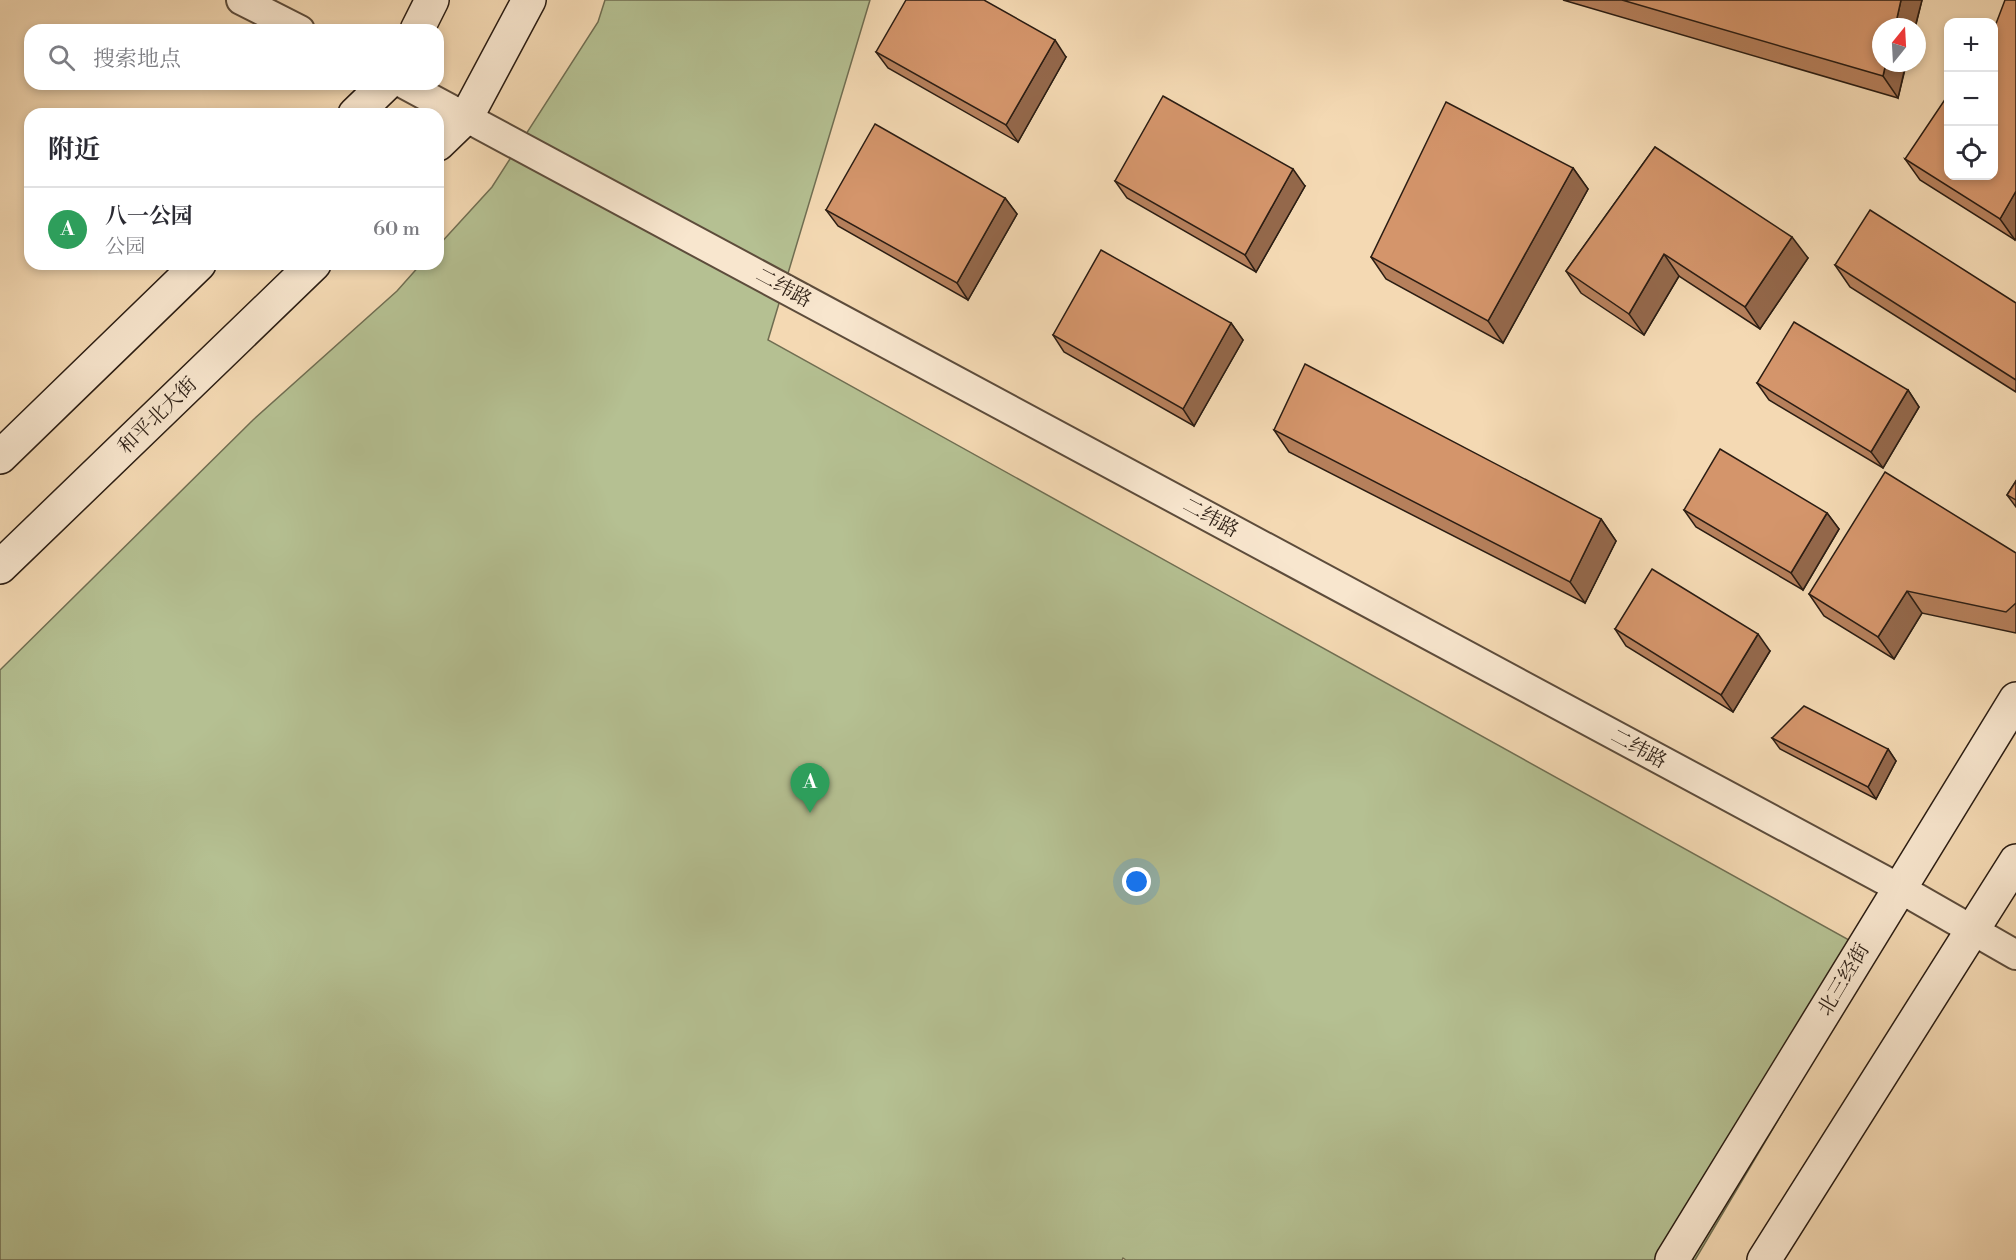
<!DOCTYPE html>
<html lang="zh">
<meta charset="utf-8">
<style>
:root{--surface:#fff;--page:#f7f7f7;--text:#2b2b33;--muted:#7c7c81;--line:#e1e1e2;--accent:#ea580c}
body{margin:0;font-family:"Libre Bodoni","Noto Serif SC",serif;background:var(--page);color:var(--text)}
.controls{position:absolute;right:18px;top:18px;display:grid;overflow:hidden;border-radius:12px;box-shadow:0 3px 9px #0003}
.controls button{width:54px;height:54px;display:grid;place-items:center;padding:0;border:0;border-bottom:2px solid var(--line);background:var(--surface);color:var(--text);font:30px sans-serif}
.compass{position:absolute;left:1872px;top:18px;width:54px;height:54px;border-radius:50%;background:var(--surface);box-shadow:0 3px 9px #0003;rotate:18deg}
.you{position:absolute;left:1137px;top:882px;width:21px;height:21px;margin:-15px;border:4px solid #fff;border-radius:50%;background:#1a73e8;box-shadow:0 0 0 9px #1a73e833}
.badge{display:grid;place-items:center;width:39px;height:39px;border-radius:50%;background:var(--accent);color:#fff;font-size:20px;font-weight:700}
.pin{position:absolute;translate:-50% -50px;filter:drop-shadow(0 2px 3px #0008)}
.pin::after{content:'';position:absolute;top:32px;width:21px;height:18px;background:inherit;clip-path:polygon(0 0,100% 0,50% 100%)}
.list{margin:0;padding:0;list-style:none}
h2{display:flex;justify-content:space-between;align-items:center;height:78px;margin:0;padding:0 24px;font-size:26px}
h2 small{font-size:20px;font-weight:400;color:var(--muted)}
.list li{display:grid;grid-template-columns:39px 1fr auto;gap:18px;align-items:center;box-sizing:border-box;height:84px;padding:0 24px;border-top:2px solid var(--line)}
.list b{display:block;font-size:22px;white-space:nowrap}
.list p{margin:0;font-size:20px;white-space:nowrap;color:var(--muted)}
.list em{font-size:20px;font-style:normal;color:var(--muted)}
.icon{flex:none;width:33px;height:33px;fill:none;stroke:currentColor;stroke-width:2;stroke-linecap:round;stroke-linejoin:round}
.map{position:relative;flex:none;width:2016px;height:1260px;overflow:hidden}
.search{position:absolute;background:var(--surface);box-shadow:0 3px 9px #0003;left:24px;top:24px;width:420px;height:66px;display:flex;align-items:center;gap:15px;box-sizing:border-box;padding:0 21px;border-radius:18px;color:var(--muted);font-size:22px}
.panel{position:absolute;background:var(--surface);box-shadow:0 3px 9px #0003;left:24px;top:108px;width:420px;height:162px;border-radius:18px}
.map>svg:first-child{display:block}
.green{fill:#b5c092;stroke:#706e52;stroke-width:1.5}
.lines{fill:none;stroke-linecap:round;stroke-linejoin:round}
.street-casing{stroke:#5d4c3b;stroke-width:32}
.secondary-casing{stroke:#2b1d13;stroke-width:36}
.street{stroke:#f8e6ce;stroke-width:28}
.secondary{stroke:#f8e6ce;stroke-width:33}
.wall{fill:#b6805c;stroke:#2b1d13;stroke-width:1.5}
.shaded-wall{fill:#94684b;stroke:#2b1d13;stroke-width:1.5}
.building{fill:#d4956b;stroke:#2b1d13;stroke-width:1.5}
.labels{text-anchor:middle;stroke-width:6;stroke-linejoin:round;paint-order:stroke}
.street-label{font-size:20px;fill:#2b1d13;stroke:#f8e6ce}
</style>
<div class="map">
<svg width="2016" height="1260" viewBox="0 0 2016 1260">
<rect width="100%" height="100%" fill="#f4d9b3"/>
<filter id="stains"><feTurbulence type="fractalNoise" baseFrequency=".00333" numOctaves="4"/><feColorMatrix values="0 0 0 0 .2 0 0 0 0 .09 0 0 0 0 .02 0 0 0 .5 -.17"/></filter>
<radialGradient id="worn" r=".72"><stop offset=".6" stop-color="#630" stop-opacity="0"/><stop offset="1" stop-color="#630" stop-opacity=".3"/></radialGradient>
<path class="green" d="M 605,0 L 870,0 L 768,340 L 1876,955 L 1695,1260 L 1126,1260 L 1123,1258 L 1122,1260 L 0,1260 L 0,670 L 253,420 L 397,291 L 421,264 L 438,264 L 438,246 L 492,187 L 598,22 Z"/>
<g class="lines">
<defs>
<path id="street" d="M 241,0 L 300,30
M 404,84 L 1899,888 L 2016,955"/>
<path id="secondary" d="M 417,30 L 432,0
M 355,114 L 386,84
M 438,144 L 467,116 L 529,0
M 0,457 L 199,264
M 0,567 L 314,264
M 1672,1260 L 2016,699
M 1764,1260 L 2016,861"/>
</defs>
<use href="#street" class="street-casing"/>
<use href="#secondary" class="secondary-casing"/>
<use href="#street" class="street"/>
<use href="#secondary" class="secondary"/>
</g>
<path class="wall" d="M 1563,0 L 1922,0 L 1898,98 Z
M 2016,0 L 2016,238 L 2015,240 L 1920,180 L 1905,159 L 1948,176 Z
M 876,52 L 1066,57 L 1018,142 L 888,68 Z
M 1655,147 L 1808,258 L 1760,329 L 1679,276 L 1644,335 L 1581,293 L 1566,271 Z
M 1573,168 L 1588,189 L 1503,343 L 1386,279 L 1371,257 Z
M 1115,181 L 1305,186 L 1256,272 L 1127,198 Z
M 1005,198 L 1017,214 L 968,300 L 838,226 L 826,210 Z
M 1835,265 L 2016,303 L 2016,392 L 1850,287 Z
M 1231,323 L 1243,340 L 1194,426 L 1064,352 L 1053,335 Z
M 1757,383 L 1908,390 L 1919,407 L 1883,468 L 1769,400 Z
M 1274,430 L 1601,519 L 1616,541 L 1585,603 L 1289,452 Z
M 2016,481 L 2016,507 L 2007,495 Z
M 1684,510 L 1827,513 L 1839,529 L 1803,590 L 1696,527 Z
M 2016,553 L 2016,633 L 1922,613 L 1894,659 L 1824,616 L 1809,594 Z
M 1615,629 L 1770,651 L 1733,712 L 1626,646 Z
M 1772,738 L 1888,749 L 1896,761 L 1876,799 L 1780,749 Z"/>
<path class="shaded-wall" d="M 1901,0 L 1922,0 L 1915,27 L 1895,27 Z
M 1055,40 L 1066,57 L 1018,142 L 1006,125 Z
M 1886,63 L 1906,63 L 1898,98 L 1883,76 Z
M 1573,168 L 1588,189 L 1503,343 L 1488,321 Z
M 1293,169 L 1305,186 L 1256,272 L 1245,255 Z
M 2016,191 L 2016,238 L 2015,240 L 2000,219 Z
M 1005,198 L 1017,214 L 968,300 L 957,283 Z
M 1792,237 L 1808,258 L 1760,329 L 1745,307 Z
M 1664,254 L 1679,276 L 1644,335 L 1629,314 Z
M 1231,323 L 1243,340 L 1194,426 L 1183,409 Z
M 1908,390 L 1919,407 L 1883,468 L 1871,452 Z
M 1827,513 L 1839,529 L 1803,590 L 1791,573 Z
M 1601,519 L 1616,541 L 1585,603 L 1570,582 Z
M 1907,591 L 1922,613 L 1894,659 L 1878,637 Z
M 1758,634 L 1770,651 L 1733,712 L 1721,695 Z
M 1888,749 L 1896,761 L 1876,799 L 1868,787 Z"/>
<path class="building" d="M 906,0 L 984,0 L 1055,40 L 1006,125 L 876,52 Z
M 1622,0 L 1901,0 L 1895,27 L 1881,27 L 1881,63 L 1886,63 L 1883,76 Z
M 2005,0 L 2016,0 L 2016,191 L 2000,219 L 1905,159 L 1948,95 L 1948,176 L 1994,176 L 1994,29 Z
M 1163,96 L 1293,169 L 1245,255 L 1115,181 Z
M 1446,102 L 1573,168 L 1488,321 L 1371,257 Z
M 875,124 L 1005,198 L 957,283 L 826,210 Z
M 1655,147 L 1792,237 L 1745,307 L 1664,254 L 1629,314 L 1566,271 Z
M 1870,210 L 2016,303 L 2016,380 L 1835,265 Z
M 1101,250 L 1231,323 L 1183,409 L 1053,335 Z
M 1794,322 L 1908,390 L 1871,452 L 1757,383 Z
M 1305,364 L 1601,519 L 1570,582 L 1274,430 Z
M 1720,449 L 1827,513 L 1791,573 L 1684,510 Z
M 1885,472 L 2016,553 L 2016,603 L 2006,612 L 1907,591 L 1878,637 L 1809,594 Z
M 2016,481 L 2016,500 L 2007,495 Z
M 1652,569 L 1758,634 L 1721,695 L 1615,629 Z
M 1804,706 L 1888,749 L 1868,787 L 1772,738 Z"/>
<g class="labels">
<g class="street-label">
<text transform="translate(784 287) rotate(28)" y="7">二纬路</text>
<text transform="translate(157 415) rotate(-44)" y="7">和平北大街</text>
<text transform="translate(1211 517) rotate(28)" y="7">二纬路</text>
<text transform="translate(1639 748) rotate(28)" y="7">二纬路</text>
<text transform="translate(1843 979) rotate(-59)" y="7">北三经街</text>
</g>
</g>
<rect width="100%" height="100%" filter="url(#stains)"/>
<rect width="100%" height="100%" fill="url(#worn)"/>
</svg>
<div class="controls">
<button>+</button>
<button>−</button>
<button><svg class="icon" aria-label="locate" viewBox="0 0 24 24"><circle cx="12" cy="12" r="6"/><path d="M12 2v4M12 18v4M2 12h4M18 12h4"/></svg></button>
</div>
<svg class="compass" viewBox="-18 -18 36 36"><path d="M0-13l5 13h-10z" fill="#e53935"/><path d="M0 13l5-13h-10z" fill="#7c7c81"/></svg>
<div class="you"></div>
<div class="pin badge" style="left:810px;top:813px;background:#2e9e5b">A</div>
<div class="search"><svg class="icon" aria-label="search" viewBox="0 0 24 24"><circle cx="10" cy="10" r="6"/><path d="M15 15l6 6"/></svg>搜索地点</div>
<section class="panel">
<h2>附近<small></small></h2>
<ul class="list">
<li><span class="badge" style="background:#2e9e5b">A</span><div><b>八一公园</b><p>公园</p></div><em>60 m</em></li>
</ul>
</section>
</div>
